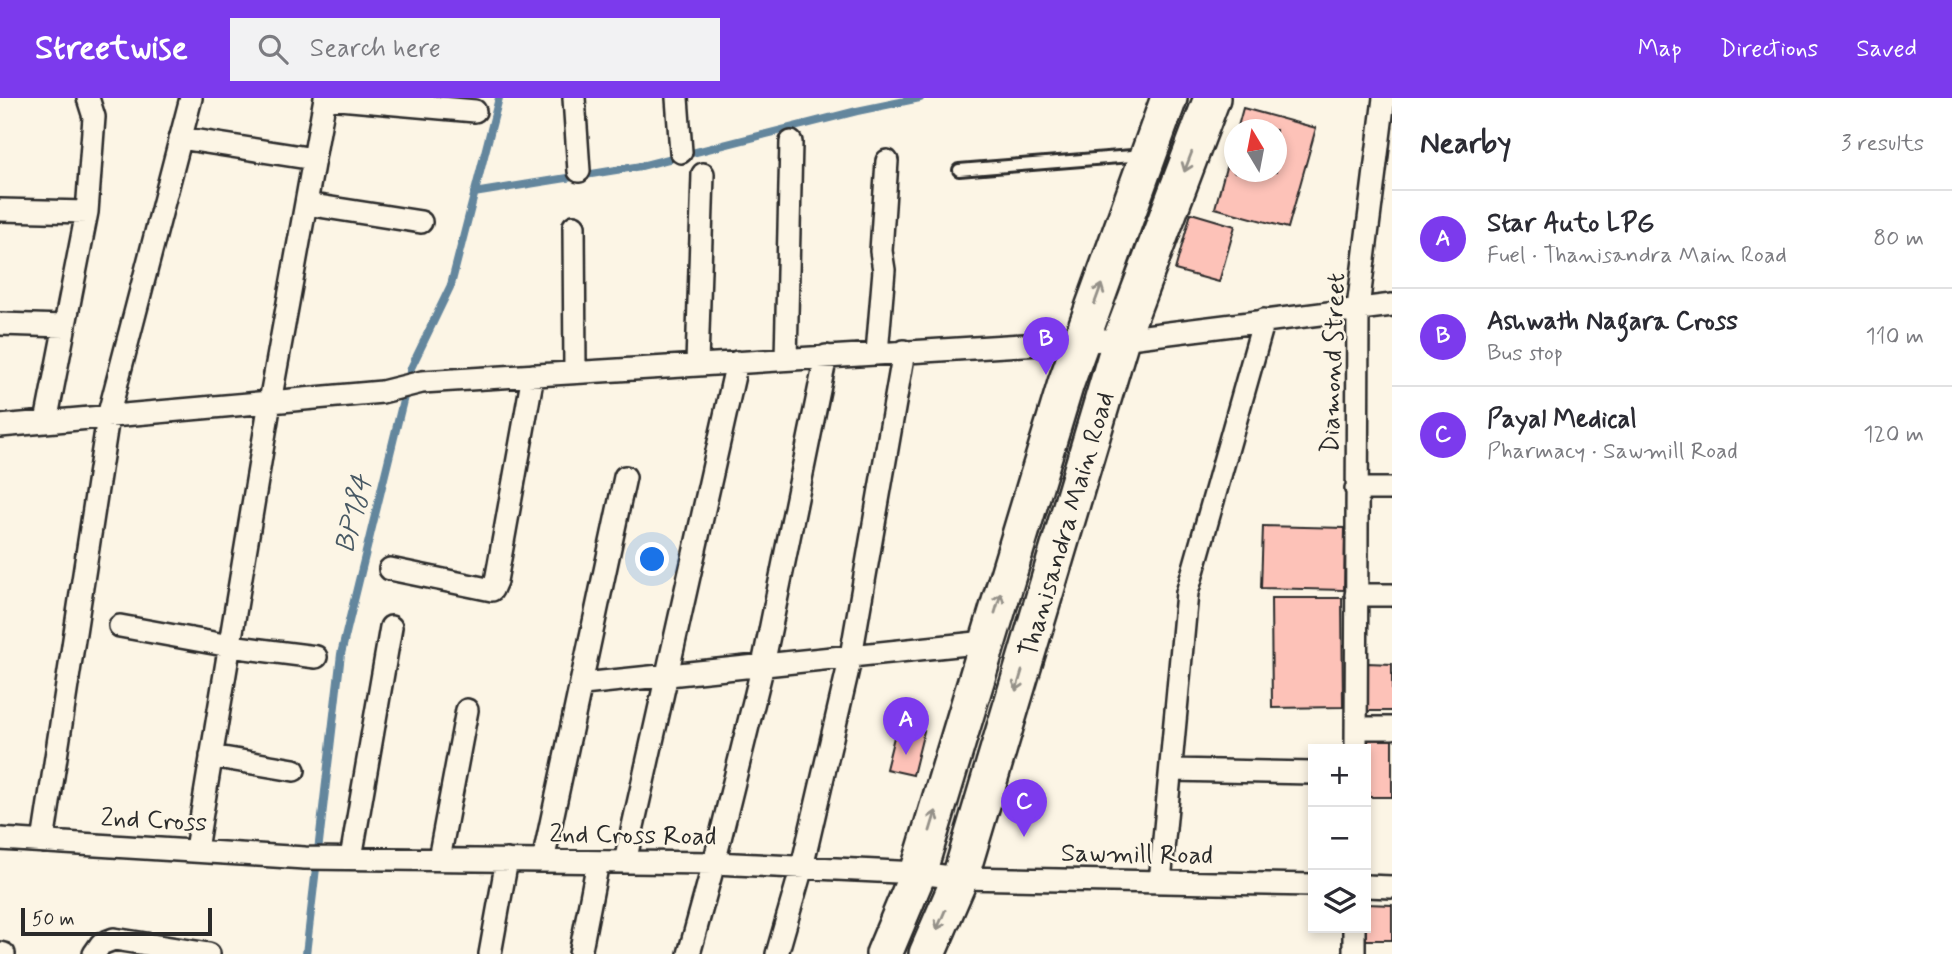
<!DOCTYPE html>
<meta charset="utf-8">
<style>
:root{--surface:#fff;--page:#f2f2f3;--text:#2b2b33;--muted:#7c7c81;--line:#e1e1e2;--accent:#7c3aed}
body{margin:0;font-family:Mynerve,sans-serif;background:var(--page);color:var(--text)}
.controls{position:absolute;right:21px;bottom:21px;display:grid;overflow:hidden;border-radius:0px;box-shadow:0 4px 10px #0003}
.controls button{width:63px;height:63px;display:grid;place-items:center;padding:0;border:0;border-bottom:2px solid var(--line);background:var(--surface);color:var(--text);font:35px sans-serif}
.compass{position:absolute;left:1224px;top:21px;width:63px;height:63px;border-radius:50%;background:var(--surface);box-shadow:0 4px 10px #0003;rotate:350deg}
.scale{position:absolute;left:21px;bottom:18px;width:191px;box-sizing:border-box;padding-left:7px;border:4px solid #2b2b2b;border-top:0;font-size:19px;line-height:24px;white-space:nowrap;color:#2b2b2b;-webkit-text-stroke:5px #fcf5e5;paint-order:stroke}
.you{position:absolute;left:653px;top:462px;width:24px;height:24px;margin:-18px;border:5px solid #fff;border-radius:50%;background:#1a73e8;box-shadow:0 0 0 10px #1a73e833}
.badge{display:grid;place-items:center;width:46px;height:46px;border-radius:50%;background:var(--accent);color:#fff;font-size:23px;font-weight:700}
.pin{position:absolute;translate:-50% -58px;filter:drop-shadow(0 2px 4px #0008)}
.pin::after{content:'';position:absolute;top:37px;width:24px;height:21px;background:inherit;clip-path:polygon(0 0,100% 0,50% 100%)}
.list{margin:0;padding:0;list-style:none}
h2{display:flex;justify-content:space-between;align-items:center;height:91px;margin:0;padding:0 28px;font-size:30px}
h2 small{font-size:23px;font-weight:400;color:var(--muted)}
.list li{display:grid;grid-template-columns:46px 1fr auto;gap:21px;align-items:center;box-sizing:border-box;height:98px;padding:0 28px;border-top:2px solid var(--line)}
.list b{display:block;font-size:26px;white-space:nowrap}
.list p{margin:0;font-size:23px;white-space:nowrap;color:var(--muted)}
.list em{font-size:23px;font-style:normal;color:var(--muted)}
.icon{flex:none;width:38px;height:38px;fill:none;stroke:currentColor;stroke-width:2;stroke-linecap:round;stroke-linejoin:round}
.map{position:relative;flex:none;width:1392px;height:856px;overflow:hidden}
header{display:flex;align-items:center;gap:42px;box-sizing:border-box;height:98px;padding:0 35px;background:var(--accent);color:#fff}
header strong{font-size:33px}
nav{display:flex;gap:38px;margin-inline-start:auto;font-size:24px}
.search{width:490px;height:63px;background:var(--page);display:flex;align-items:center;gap:18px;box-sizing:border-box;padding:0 24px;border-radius:0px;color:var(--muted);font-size:26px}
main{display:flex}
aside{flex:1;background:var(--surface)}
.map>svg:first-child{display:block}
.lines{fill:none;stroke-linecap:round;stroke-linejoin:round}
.stream{stroke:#64869d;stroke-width:8}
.building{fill:#fdc2b8;stroke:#2b2b2b;stroke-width:2}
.service-casing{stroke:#2b2b2b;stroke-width:16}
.minor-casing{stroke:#2b2b2b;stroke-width:26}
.primary-casing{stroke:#2b2b2b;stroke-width:40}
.service{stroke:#fcf5e5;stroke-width:10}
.minor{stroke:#fcf5e5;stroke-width:21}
.primary{stroke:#fcf5e5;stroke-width:35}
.oneway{stroke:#949088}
.labels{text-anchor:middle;stroke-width:5;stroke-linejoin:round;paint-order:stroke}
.street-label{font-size:26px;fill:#2b2b2b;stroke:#fcf5e5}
.water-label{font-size:28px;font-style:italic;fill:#485964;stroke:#fcf5e5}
</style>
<header>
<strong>Streetwise</strong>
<div class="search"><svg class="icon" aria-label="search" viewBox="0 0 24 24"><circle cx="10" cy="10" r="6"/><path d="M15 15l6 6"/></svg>Search here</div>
<nav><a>Map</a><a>Directions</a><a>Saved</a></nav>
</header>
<main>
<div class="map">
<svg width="1392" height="856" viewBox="0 0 1392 856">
<rect width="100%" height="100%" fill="#fcf5e5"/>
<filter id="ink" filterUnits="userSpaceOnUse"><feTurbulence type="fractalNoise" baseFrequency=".0143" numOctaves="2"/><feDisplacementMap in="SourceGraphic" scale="14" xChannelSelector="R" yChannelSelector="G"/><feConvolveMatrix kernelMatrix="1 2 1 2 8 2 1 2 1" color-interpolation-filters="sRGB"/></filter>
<g filter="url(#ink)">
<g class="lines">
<path class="stream" d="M 474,95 L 641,68 L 857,13 L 920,0
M 306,856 L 341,556 L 411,270 L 451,187 L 499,0"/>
</g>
<path class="building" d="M 1243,10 L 1316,30 L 1288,130 L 1215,110 L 1234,40 L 1234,74 L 1276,74 L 1276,32 L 1237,32 Z
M 1191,115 L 1235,128 L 1219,184 L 1175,172 Z
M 1263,428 L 1345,430 L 1344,492 L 1261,490 Z
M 1271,500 L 1342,500 L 1343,609 L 1272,610 Z
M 1367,565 L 1392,566 L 1392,613 L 1366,613 Z
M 897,627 L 924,633 L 913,677 L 886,671 Z
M 1392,637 L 1392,699 L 1369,699 L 1368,638 Z
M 1366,806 L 1392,807 L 1392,842 L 1362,842 L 1363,830 L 1366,830 Z"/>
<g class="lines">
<defs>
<path id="service" d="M 959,72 L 1144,57"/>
<path id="minor" d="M 328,0 L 475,13
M 574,0 L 579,73
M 677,0 L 681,54
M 180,40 L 314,61
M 306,106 L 421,124
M 0,112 L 87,114
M 574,128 L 575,274
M 0,226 L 65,228
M 877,255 L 884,172 L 881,153 L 887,63
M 786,261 L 791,44
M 697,266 L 703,76
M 46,324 L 87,114 L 94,19 L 88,0
M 0,328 L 382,294 L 422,284 L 1121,241 L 1392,207
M 1356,391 L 1392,391
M 390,471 L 492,492 L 496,483 L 533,277
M 1356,497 L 1392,497
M 120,528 L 230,548 L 316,559
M 583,586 L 986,544
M 1356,630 L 1392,630
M 1356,651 L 1358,210 L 1384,0
M 211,658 L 294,672
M 1172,672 L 1313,675
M 0,741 L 305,760 L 714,765 L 918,775 L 960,780 L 1313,787
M 43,744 L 108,319 L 191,0
M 196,751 L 270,304 L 325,0
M 351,760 L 391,529
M 439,761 L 467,612
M 543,763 L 625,379
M 625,764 L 737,264
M 1160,784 L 1187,495 L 1264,222
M 1366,788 L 1392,789
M 0,855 L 4,856
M 94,856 L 101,846 L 114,841 L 209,856
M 490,856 L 507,762
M 580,856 L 598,764
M 689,856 L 714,765 L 763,567 L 826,258
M 777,856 L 802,769 L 851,558 L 904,253
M 1354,856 L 1354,830"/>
<g id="primary">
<path d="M 884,856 L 918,775 L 1066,285 L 1169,0"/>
<path id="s1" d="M 927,856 L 960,780 L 1121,241 L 1212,0"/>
</g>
</defs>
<use href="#service" class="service-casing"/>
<use href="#minor" class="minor-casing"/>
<use href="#primary" class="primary-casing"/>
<use href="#service" class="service"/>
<use href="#minor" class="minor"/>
<use href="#primary" class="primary"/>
</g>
<defs><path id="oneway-shaft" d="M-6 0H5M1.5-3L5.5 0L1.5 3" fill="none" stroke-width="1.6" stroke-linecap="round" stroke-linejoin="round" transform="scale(1.75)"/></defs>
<g class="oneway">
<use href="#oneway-shaft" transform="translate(1188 64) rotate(111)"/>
<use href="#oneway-shaft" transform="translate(1098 196) rotate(-70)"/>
<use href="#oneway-shaft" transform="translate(998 505) rotate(-73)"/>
<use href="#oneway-shaft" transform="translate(1019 583) rotate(107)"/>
<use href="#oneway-shaft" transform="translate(933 723) rotate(-73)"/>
<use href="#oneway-shaft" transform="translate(941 822) rotate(113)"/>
</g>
</g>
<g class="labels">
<g class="street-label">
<text transform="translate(1332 265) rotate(-88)" y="9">Diamond Street</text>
<text dy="9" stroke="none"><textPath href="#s1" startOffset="452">Thanisandra Main Road</textPath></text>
<text transform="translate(154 721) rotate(3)" y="9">2nd Cross</text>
<text transform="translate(633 736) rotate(1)" y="9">2nd Cross Road</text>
<text transform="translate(1137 755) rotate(1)" y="9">Sawmill Road</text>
</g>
<g class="water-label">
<text transform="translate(352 416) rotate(-76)" y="10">BP184</text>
</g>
</g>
</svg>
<div class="controls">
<button>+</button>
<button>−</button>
<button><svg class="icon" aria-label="layers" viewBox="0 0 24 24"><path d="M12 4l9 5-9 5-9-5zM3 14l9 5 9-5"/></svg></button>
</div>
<svg class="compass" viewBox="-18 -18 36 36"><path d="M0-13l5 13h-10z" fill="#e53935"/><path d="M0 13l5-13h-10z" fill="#7c7c81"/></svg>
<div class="scale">50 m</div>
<div class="you"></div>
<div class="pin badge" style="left:906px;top:657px">A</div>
<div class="pin badge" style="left:1046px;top:277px">B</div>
<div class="pin badge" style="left:1024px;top:739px">C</div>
</div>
<aside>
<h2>Nearby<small>3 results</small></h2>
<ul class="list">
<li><span class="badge">A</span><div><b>Star Auto LPG</b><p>Fuel · Thanisandra Main Road</p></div><em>80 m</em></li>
<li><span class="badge">B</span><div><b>Ashwath Nagara Cross</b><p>Bus stop</p></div><em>110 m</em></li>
<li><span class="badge">C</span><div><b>Payal Medical</b><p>Pharmacy · Sawmill Road</p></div><em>120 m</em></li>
</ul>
</aside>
</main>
